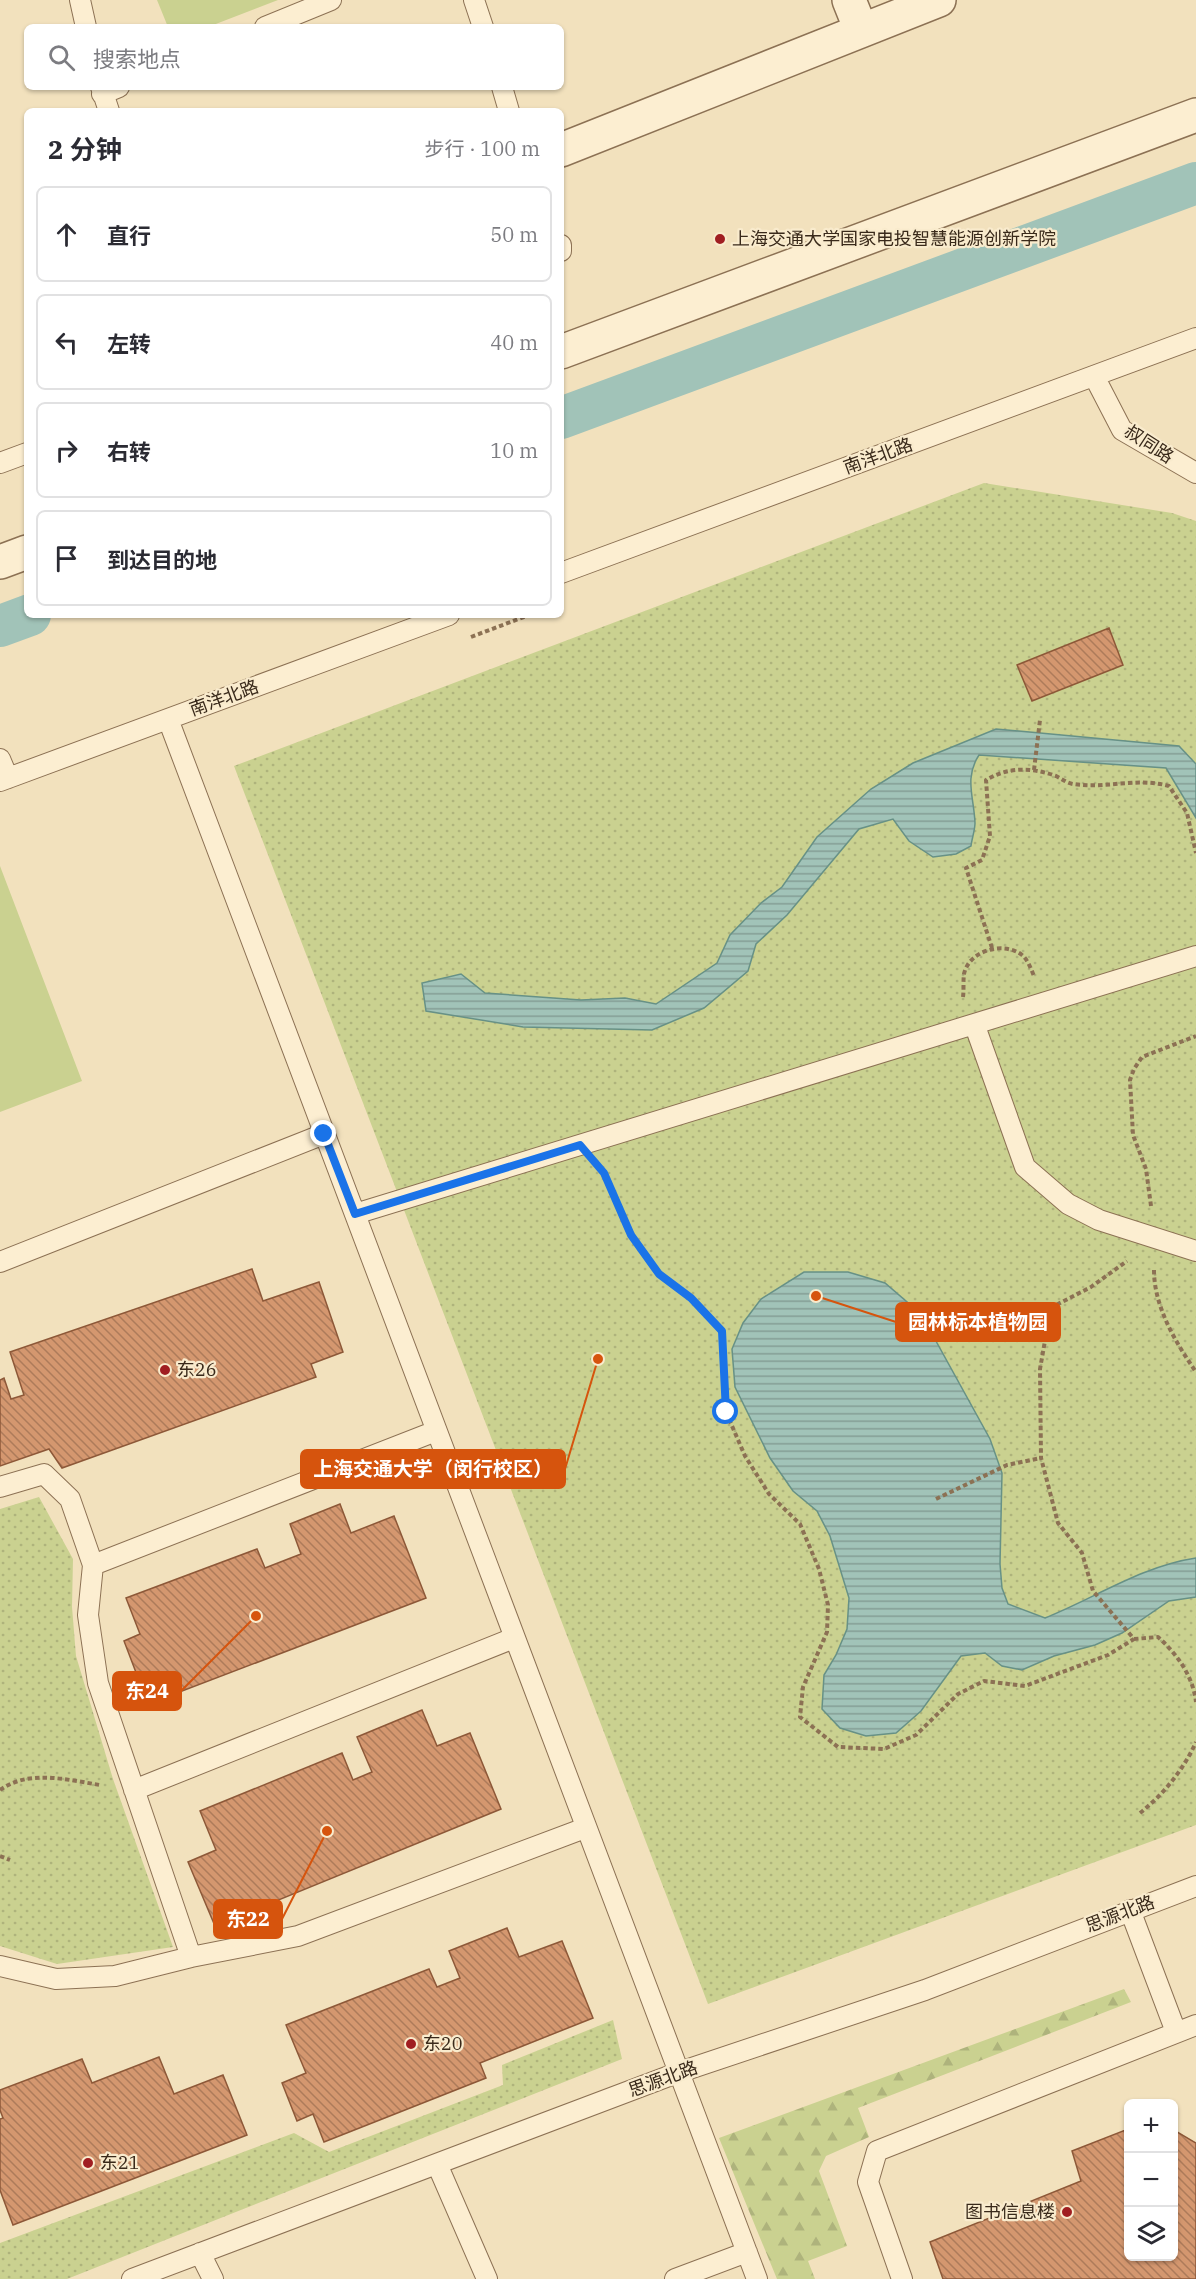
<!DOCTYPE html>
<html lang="zh">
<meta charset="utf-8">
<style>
:root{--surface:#fff;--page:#f7f7f7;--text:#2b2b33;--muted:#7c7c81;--line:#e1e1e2}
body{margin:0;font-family:"IBM Plex Serif","Noto Sans SC",serif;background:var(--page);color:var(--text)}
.controls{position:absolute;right:18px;bottom:18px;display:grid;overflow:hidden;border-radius:9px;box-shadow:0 2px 4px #0004}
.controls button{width:54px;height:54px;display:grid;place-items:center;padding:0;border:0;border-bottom:2px solid var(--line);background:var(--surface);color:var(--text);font:30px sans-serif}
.stop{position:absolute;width:18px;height:18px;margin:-14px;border:4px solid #1a73e8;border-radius:50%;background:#fff}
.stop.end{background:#1a73e8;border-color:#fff;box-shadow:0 2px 6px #0008}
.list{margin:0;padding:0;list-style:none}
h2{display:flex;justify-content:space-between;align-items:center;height:78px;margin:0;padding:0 24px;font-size:26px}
h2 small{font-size:20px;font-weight:400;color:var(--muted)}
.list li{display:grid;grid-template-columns:39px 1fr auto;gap:18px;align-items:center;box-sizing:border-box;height:96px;margin:0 12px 12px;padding:0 12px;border:2px solid var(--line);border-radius:9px}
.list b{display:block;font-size:22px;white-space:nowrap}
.list em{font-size:20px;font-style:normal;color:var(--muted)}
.icon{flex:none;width:33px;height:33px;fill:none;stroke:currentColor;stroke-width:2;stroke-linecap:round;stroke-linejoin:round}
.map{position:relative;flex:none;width:1196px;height:2279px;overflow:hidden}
.search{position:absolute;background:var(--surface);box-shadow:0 2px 4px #0004;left:24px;top:24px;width:540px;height:66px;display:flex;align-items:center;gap:15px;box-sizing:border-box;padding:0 21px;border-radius:9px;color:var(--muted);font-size:22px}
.panel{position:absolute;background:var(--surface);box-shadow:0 2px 4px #0004;left:24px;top:108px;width:540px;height:510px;border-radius:9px}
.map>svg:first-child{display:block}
.green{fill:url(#green-dots)}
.forest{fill:url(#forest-firs)}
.pitch{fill:#cad190}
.water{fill:url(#water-rules);stroke:#679186;stroke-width:1.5}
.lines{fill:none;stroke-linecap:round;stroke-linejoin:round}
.canal{stroke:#a1c3b8;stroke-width:42}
.building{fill:url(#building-back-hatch);stroke:#8d5838;stroke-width:1.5}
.lane-casing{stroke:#8c7154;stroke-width:22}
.street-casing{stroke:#8c7154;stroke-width:36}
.path{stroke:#8c7154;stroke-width:4;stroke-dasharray:4.5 3;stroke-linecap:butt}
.lane{stroke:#fceed1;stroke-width:20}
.street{stroke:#fceed1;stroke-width:33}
.route{stroke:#1a73e8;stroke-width:8}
.poi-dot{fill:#a01e21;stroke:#f9ebcd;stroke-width:2}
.labels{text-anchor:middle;stroke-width:4.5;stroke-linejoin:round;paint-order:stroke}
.poi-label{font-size:18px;fill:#39291a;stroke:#f9ebcd;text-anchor:start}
.street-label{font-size:18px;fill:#39291a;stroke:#f9ebcd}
.leader{fill:none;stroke:#d6540d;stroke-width:2}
.callout-dot{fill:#d6540d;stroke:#f9ebcd;stroke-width:2}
.callout{fill:#d6540d;stroke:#d6540d;stroke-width:2}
.callout-label{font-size:20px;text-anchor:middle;font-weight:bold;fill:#fff}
</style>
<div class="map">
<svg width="1196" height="2279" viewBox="0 0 1196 2279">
<defs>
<pattern id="green-dots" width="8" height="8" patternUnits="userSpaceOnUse" patternTransform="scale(1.5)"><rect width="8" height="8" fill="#cad190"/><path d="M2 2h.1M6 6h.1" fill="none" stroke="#aeb37c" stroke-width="1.8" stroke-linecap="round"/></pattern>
<pattern id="forest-firs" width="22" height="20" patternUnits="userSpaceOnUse" patternTransform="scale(1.5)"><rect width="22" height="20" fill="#cad190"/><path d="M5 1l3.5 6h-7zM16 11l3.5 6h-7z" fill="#aeb37c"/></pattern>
<pattern id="water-rules" width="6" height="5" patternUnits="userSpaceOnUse" patternTransform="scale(1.5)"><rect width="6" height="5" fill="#a1c3b8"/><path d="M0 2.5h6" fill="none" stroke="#849e95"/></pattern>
<pattern id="building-back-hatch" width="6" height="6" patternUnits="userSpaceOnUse" patternTransform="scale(1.5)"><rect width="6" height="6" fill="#d4976f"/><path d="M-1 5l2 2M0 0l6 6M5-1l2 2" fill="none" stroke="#ad7b5a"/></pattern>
</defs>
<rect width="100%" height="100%" fill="#f2e1bd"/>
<path class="green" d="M 984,483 L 1172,513 L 1196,521 L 1196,1825 L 708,2004 L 234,766 Z
M 39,1497 L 73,1559 L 72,1607 L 76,1656 L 113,1779 L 173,1947 L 57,1964 L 0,1946 L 0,1509 Z
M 613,2020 L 622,2059 L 67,2279 L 0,2279 L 0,2243 L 294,2133 L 329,2152 L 503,2085 L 502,2065 Z"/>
<path class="forest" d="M 1124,1989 L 1131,2002 L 858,2108 L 869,2137 L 826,2156 L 819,2171 L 847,2246 L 808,2261 L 815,2279 L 777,2279 L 719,2138 Z"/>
<path class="pitch" d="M 157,0 L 278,0 L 208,27 L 168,27 Z
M 0,866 L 82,1081 L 0,1112 Z"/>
<path class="water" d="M 996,729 L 1179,746 L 1196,764 L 1196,818 L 1166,768 L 979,755 C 964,778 974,797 975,823 C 975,830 972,838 971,846 L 956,854 L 933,857 L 909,841 L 893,819 L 859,829 L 787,915 L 756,944 L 748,971 L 704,1008 L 652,1030 L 523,1027 L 426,1011 L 422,983 L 461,974 L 485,993 L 581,1000 L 625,998 L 656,1004 L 717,963 L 730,935 L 761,903 L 782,887 L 817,837 L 871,789 L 913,763 Z
M 804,1272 L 848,1272 L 885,1283 L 921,1314 L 990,1439 L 1002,1473 L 1000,1564 L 1002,1588 L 1008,1604 L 1045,1618 C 1095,1598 1142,1566 1196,1558 L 1196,1597 L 1169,1601 L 1122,1633 L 1095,1645 L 1054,1656 L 1022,1670 L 1002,1666 L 985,1653 L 961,1656 L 921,1711 L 896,1733 L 866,1736 L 840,1728 L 822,1709 L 824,1675 L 836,1655 L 847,1629 L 849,1598 L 830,1536 L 817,1511 L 793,1491 L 770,1458 L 735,1387 L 732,1349 L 743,1323 L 761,1299 Z"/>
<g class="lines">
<path class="canal" d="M 561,418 L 1196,183
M 0,626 L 30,615"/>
</g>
<path class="building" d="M 1109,628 L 1123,665 L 1032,701 L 1017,665 Z
M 252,1269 L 263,1301 L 319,1282 L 343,1352 L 311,1364 L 316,1377 L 62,1468 L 49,1449 L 0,1466 L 0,1380 L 4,1378 L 11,1399 L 24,1395 L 10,1352 Z
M 340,1504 L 351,1533 L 394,1516 L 426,1598 L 148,1704 L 124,1641 L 140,1634 L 126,1598 L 257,1549 L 265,1568 L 301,1554 L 290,1524 Z
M 422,1710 L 437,1746 L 470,1733 L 501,1809 L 215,1926 L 188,1862 L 216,1850 L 200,1811 L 342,1753 L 353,1780 L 372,1772 L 357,1737 Z
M 507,1928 L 519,1957 L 562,1941 L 593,2018 L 480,2063 L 486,2078 L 324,2142 L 313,2114 L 297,2121 L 282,2083 L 306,2073 L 286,2025 L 429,1969 L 437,1987 L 460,1978 L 449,1951 Z
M 159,2057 L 174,2094 L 223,2075 L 247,2135 L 13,2225 L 0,2190 L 0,2119 L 3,2118 L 0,2110 L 0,2090 L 82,2059 L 92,2083 Z
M 1128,2129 L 1128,2256 L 1174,2256 L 1174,2130 L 1196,2143 L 1196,2279 L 943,2279 L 930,2242 L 1081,2181 L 1072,2151 Z"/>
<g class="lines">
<defs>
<path id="lane" d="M 80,0 L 86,27
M 474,0 L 483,27
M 265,27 L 331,0
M 101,87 L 109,111
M 502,87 L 509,111
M 102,94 L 119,87
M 561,245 L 561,251
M 1094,376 L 1122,430 L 1196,473
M 0,463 L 27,453
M 561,573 L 1196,338
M 168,719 L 757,2279
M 0,759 L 8,778
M 0,781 L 449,615
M 975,1026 L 1025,1167 L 1068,1204 L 1099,1220 L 1196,1251
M 355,1214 L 1196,956
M 0,1262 L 324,1134
M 0,1487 L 44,1474 L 70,1499 L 93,1565 L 88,1615 L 98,1683 L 191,1957
M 93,1565 L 436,1431
M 134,1790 L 514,1638
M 1130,1910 L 1176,2032
M 0,1966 L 56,1979 L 115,1976 L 191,1957 L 298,1936 L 585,1828
M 437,2164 L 487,2279
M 200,2253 L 213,2279
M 132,2279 L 677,2073 L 925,1990 L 1196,1886
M 675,2279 L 747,2252
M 902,2279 L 868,2182 L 877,2151 L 1196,2025"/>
<path id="street" d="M 849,0 L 861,30
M 561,150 L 939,0
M 561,352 L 1196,115
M 0,562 L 27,552"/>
</defs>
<use href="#lane" class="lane-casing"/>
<use href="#street" class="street-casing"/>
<path class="path" d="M 471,637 L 529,615
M 1034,770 L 1040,720
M 992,948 L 966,868 L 982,860 L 990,836 L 986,780 C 1008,767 1031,767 1056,776 C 1062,779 1067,783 1073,784 C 1106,789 1137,777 1169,786 L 1187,813 L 1196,853
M 963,997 C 964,990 963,981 964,974 C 969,950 1004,941 1022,955 C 1028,960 1031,969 1034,976
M 602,1171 L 631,1235 L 659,1274 L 691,1298 L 722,1331 L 726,1412 L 745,1456 L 769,1494 L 800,1524 L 819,1569 L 828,1605 L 827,1632 L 803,1687 L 800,1717 L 838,1747 L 884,1749 L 916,1735 L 958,1694 L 984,1681 L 1025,1686 L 1108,1655 L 1134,1639 L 1093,1591 L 1082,1553 L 1058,1523 L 1041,1458 L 1040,1369 L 1046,1335 L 1058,1304 L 1091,1287 L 1127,1261
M 1151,1206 L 1146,1169 L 1133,1135 L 1130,1080 L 1134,1069 L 1142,1057 L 1196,1036
M 1154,1270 C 1154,1307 1176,1343 1196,1372
M 936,1499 L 1007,1465 L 1041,1458
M 1134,1639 L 1158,1637 C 1177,1654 1193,1676 1196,1702
M 0,1790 C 29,1769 68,1780 100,1785
M 1140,1813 C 1163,1795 1184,1769 1196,1742
M 0,1856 L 10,1860"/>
<use href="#lane" class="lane"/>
<use href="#street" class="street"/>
</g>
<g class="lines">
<path class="route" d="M 324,1134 L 355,1214 L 580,1145 L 604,1173 L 631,1235 L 659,1274 L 691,1298 L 722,1331 L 726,1412"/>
</g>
<g class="poi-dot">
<circle cx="720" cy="239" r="6"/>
<circle cx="165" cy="1370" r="6"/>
<circle cx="411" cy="2044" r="6"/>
<circle cx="88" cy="2163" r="6"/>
<circle cx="1067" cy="2212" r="6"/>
</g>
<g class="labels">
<g class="poi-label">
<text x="732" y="245">上海交通大学国家电投智慧能源创新学院</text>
<text x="177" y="1376">东26</text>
<text x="423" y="2050">东20</text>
<text x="100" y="2169">东21</text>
<text x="1055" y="2218" text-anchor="end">图书信息楼</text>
</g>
<g class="street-label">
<text transform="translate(1149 444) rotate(33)" y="6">叔同路</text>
<text transform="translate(878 456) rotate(-20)" y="6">南洋北路</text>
<text transform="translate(224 698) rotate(-20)" y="6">南洋北路</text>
<text transform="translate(1120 1914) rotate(-21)" y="6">思源北路</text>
<text transform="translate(663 2079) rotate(-20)" y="6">思源北路</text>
</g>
</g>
<path class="leader" d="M816 1296L896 1322M598 1359L565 1469M256 1616L181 1691M327 1831L282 1919"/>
<g class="callout-dot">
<circle cx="816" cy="1296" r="6"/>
<circle cx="598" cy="1359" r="6"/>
<circle cx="256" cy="1616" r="6"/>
<circle cx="327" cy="1831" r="6"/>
</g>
<g class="callout">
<rect x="896" y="1303" width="164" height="38" rx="6"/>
<rect x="301" y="1450" width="264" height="38" rx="6"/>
<rect x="113" y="1672" width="68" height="38" rx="6"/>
<rect x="214" y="1900" width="68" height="38" rx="6"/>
</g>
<g class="callout-label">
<text x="978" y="1329">园林标本植物园</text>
<text x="433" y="1476">上海交通大学（闵行校区）</text>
<text x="147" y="1698">东24</text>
<text x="248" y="1926">东22</text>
</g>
</svg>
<div class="controls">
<button>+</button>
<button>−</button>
<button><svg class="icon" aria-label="layers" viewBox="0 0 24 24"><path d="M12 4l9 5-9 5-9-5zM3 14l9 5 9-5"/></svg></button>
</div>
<div class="stop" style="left:726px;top:1412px"></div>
<div class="stop end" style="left:324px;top:1134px"></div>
<div class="search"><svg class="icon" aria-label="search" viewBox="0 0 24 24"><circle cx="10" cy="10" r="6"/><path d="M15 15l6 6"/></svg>搜索地点</div>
<section class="panel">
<h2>2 分钟<small>步行 · 100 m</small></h2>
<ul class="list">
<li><svg class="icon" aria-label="ahead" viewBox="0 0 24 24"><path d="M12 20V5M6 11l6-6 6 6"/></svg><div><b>直行</b></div><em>50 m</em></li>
<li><svg class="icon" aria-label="left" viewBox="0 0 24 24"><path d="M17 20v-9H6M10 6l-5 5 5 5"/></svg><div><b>左转</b></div><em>40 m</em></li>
<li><svg class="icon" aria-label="right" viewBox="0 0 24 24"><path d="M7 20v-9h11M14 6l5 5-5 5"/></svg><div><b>右转</b></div><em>10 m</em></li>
<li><svg class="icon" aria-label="arrive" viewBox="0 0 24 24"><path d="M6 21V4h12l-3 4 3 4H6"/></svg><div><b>到达目的地</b></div></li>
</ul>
</section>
</div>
